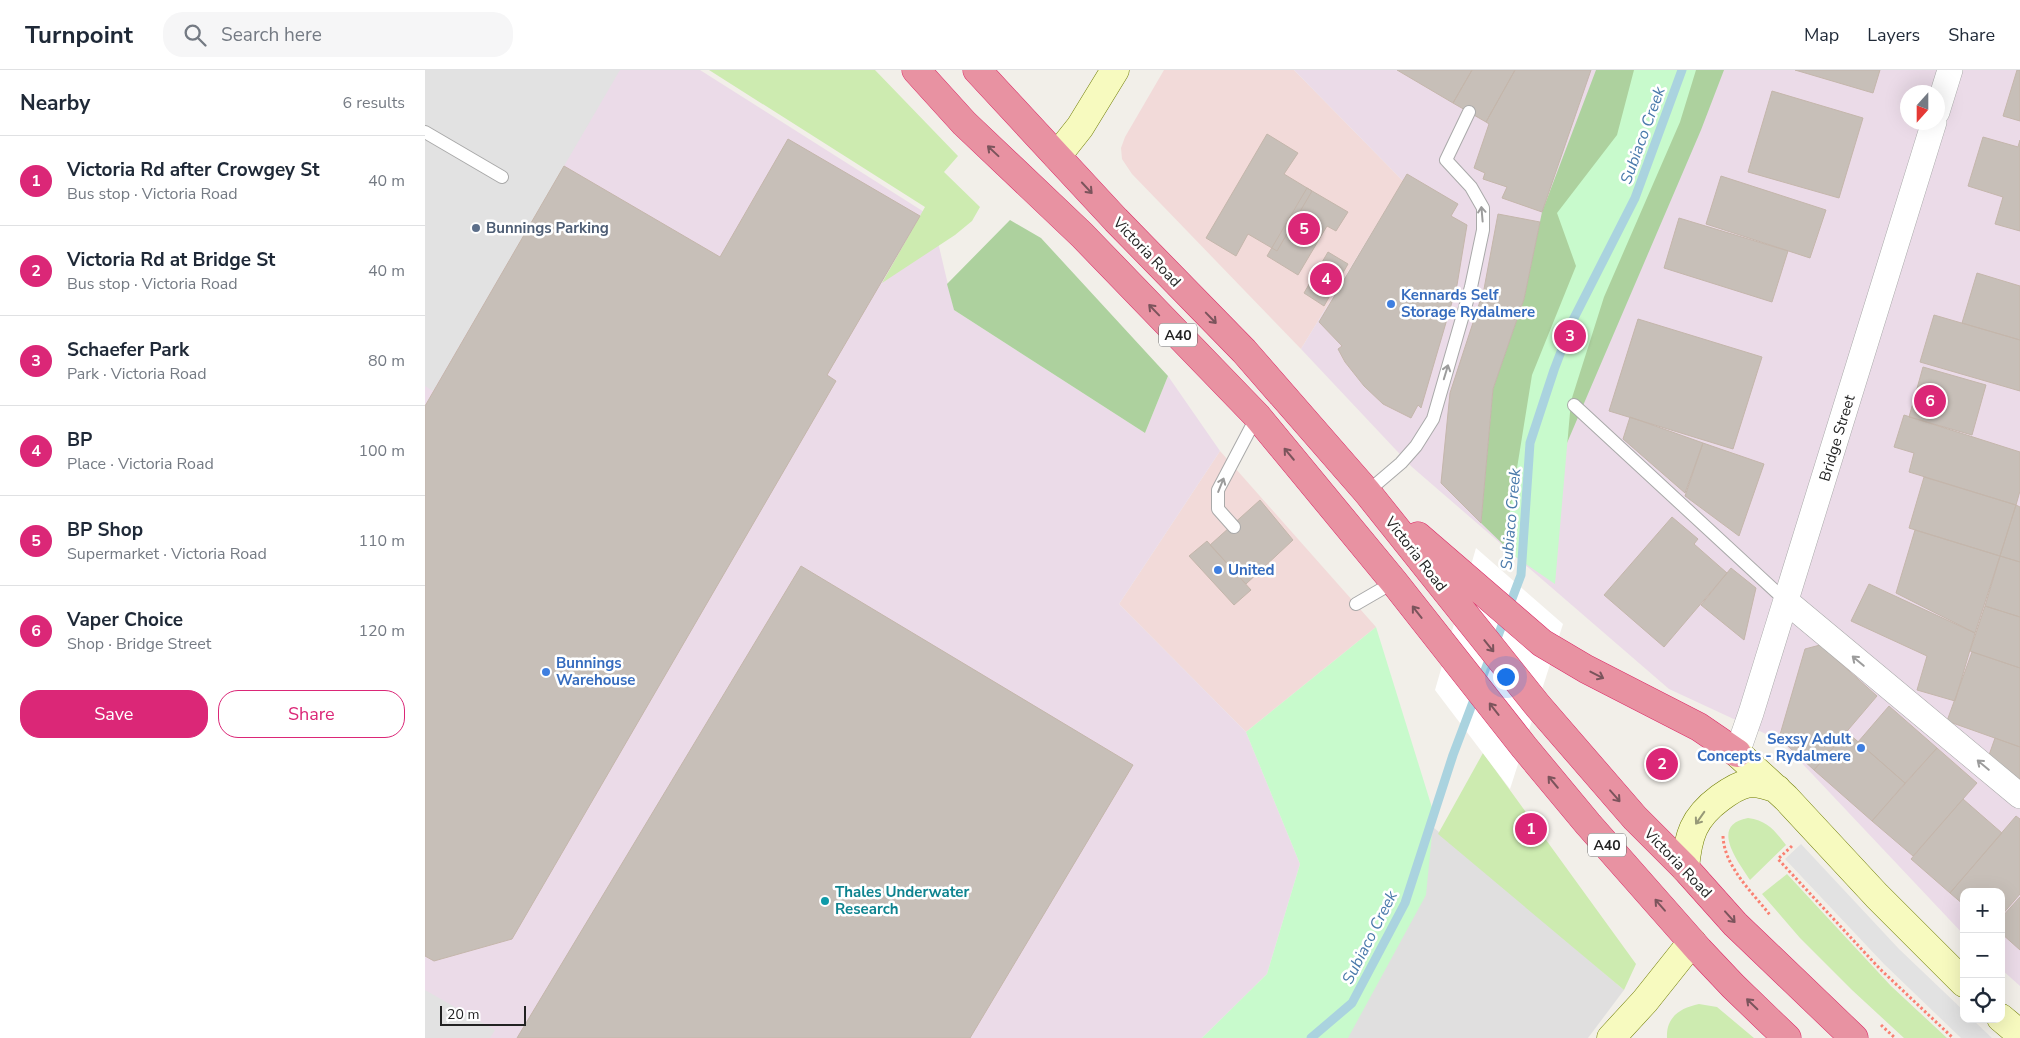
<!DOCTYPE html>
<meta charset="utf-8">
<style>
:root{--surface:#fff;--page:#f6f6f7;--text:#1f2937;--muted:#747a83;--line:#e0e1e3;--accent:#db2777}
body{margin:0;font-family:"Nunito Sans",sans-serif;background:var(--page);color:var(--text)}
.controls{position:absolute;right:15px;bottom:15px;display:grid;overflow:hidden;border-radius:10px;box-shadow:0 5px 20px #0002}
.controls button{width:45px;height:45px;display:grid;place-items:center;padding:0;border:0;border-bottom:1px solid var(--line);background:var(--surface);color:var(--text);font:25px sans-serif}
.compass{position:absolute;left:1475px;top:15px;width:45px;height:45px;border-radius:50%;background:var(--surface);box-shadow:0 5px 20px #0002;rotate:201deg}
.scale{position:absolute;left:15px;bottom:12px;width:86px;box-sizing:border-box;padding-left:5px;border:2px solid #222;border-top:0;font-size:14px;line-height:18px;white-space:nowrap;color:#222;-webkit-text-stroke:4px #fff;paint-order:stroke}
.you{position:absolute;left:1080px;top:606px;width:18px;height:18px;margin:-12px;border:4px solid #fff;border-radius:50%;background:#1a73e8;box-shadow:0 0 0 8px #1a73e833}
.badge{display:grid;place-items:center;width:32px;height:32px;border-radius:50%;background:var(--accent);color:#fff;font-size:16px;font-weight:700}
.pin{position:absolute;translate:-50% -50%;border:2px solid #fff;box-shadow:0 1px 5px #0006}
.list{margin:0;padding:0;list-style:none}
h2{display:flex;justify-content:space-between;align-items:center;height:65px;margin:0;padding:0 20px;font-size:21px}
h2 small{font-size:16px;font-weight:400;color:var(--muted)}
.list li{display:grid;grid-template-columns:32px 1fr auto;gap:15px;align-items:center;box-sizing:border-box;height:90px;padding:0 20px;border-top:1px solid var(--line)}
.list b{display:block;font-size:19px;white-space:nowrap}
.list p{margin:0;font-size:16px;white-space:nowrap;color:var(--muted)}
.list em{font-size:16px;font-style:normal;color:var(--muted)}
.actions{display:flex;gap:10px;padding:15px 20px}
.actions a{flex:1;padding:11px 0;border:1px solid var(--accent);border-radius:20px;text-align:center;font-size:18px;color:var(--accent)}
.actions .main{background:var(--accent);color:#fff}
.icon{flex:none;width:28px;height:28px;fill:none;stroke:currentColor;stroke-width:2;stroke-linecap:round;stroke-linejoin:round}
.map{position:relative;flex:none;width:1595px;height:968px;overflow:hidden}
header{display:flex;align-items:center;gap:30px;box-sizing:border-box;height:70px;padding:0 25px;background:var(--surface);border-bottom:1px solid var(--line)}
header strong{font-size:24px}
nav{display:flex;gap:28px;margin-inline-start:auto;font-size:18px}
.search{width:350px;height:45px;background:var(--page);display:flex;align-items:center;gap:12px;box-sizing:border-box;padding:0 18px;border-radius:20px;color:var(--muted);font-size:19px}
main{display:flex}
aside{flex:1;background:var(--surface)}
.map>svg:first-child{display:block}
.residential{fill:#e0dfdf}
.commercial{fill:#f2dad9}
.industrial{fill:#ebdbe8;fill-rule:evenodd}
.grass{fill:#cdebb0}
.forest{fill:#add19e}
.park{fill:#c8facc}
.parking{fill:#e2e2e2}
.pier{fill:#fff}
.lines{fill:none;stroke-linecap:round;stroke-linejoin:round}
.stream{stroke:#aad3df;stroke-width:9}
.building{fill:#c7bfb8;stroke:#c4b6ab}
.lane-casing{stroke:#a9a9a9;stroke-width:14}
.street-casing{stroke:#a9a9a9;stroke-width:26}
.secondary-casing{stroke:#707d05;stroke-width:29}
.highway-casing{stroke:#dc2a67;stroke-width:29}
.path{stroke:#fa8072;stroke-width:3;stroke-dasharray:2.5 2.5;stroke-linecap:butt}
.lane{stroke:#fff;stroke-width:12}
.street{stroke:#fff;stroke-width:25}
.secondary{stroke:#f7fabf;stroke-width:28}
.highway{stroke:#e892a2;stroke-width:28}
.oneway{stroke:#7b545c}
.oneway2{stroke:#9c9c9c}
.oneway3{stroke:#979978}
.service-dot{fill:#5c6f8a;stroke:#fff;stroke-width:2}
.shop-dot{fill:#3f7fe0;stroke:#fff;stroke-width:2}
.culture-dot{fill:#0f9aa8;stroke:#fff;stroke-width:2}
.labels{text-anchor:middle;stroke-width:5;stroke-linejoin:round;paint-order:stroke}
.shield{fill:#fff;stroke:#646464;stroke-width:1}
.shield-label{font-size:14px;font-weight:bold;fill:#222}
.service-label{font-size:15px;font-weight:bold;fill:#4e5e75;stroke:#fff;text-anchor:start}
.street-label{font-size:15px;fill:#222;stroke:#fff}
.shop-label{font-size:15px;font-weight:bold;fill:#366cbe;stroke:#fff;text-anchor:start}
.culture-label{font-size:15px;font-weight:bold;fill:#0d838f;stroke:#fff;text-anchor:start}
.water-label{font-size:16px;font-style:italic;fill:#4a7aab;stroke:#fff}
</style>
<header>
<strong>Turnpoint</strong>
<div class="search"><svg class="icon" aria-label="search" viewBox="0 0 24 24"><circle cx="10" cy="10" r="6"/><path d="M15 15l6 6"/></svg>Search here</div>
<nav><a>Map</a><a>Layers</a><a>Share</a></nav>
</header>
<main>
<aside>
<h2>Nearby<small>6 results</small></h2>
<ul class="list">
<li><span class="badge">1</span><div><b>Victoria Rd after Crowgey St</b><p>Bus stop · Victoria Road</p></div><em>40 m</em></li>
<li><span class="badge">2</span><div><b>Victoria Rd at Bridge St</b><p>Bus stop · Victoria Road</p></div><em>40 m</em></li>
<li><span class="badge">3</span><div><b>Schaefer Park</b><p>Park · Victoria Road</p></div><em>80 m</em></li>
<li><span class="badge">4</span><div><b>BP</b><p>Place · Victoria Road</p></div><em>100 m</em></li>
<li><span class="badge">5</span><div><b>BP Shop</b><p>Supermarket · Victoria Road</p></div><em>110 m</em></li>
<li><span class="badge">6</span><div><b>Vaper Choice</b><p>Shop · Bridge Street</p></div><em>120 m</em></li>
</ul>
<div class="actions"><a class="main">Save</a><a>Share</a></div>
</aside>
<div class="map">
<svg width="1595" height="968" viewBox="0 0 1595 968">
<rect width="100%" height="100%" fill="#f2efe9"/>
<path class="residential" d="M 1001,751 L 1199,920 L 1163,968 L 885,968 Z"/>
<path class="commercial" d="M 739,0 L 869,0 L 978,111 L 876,279 L 707,104 L 697,89 L 696,78 L 700,67 Z
M 795,381 L 951,557 L 821,662 L 694,534 Z"/>
<path class="industrial" d="M 0,0 L 275,0 L 507,147 L 529,240 L 720,363 L 743,306 L 795,381 L 694,534 L 821,662 L 875,794 L 842,904 L 777,968 L 0,968 Z
M 869,0 L 1595,0 L 1595,916 L 1576,899 L 1576,822 L 1539,822 L 1539,865 L 1356,671 L 1244,619 L 987,397 L 876,279 L 978,111 ZM 1482,22 L 1512,22 L 1512,52 L 1482,52 Z"/>
<path class="grass" d="M 284,0 L 450,0 L 533,86 L 519,102 L 555,137 L 547,151 L 530,165 L 457,213 L 500,137 Z
M 1058,683 L 1211,894 L 1199,920 L 1013,764 Z
M 1323,748 C 1343,751 1349,760 1361,775 L 1325,810 C 1313,791 1284,755 1323,748 Z
M 1362,804 L 1466,916 L 1522,968 L 1479,968 L 1427,920 L 1375,868 L 1337,824 Z
M 1274,934 L 1292,937 L 1329,968 L 1242,968 C 1241,947 1255,938 1274,934 Z"/>
<path class="forest" d="M 1171,0 L 1299,0 L 1276,60 L 1136,387 L 1090,486 L 1056,453 L 1068,319 L 1099,229 L 1117,142 Z
M 585,150 L 616,168 L 743,306 L 720,363 L 529,240 L 522,214 Z"/>
<path class="park" d="M 1209,0 L 1271,0 L 1255,52 L 1179,227 L 1146,331 L 1130,514 L 1079,479 L 1107,305 L 1151,196 L 1132,143 L 1192,65 Z
M 951,557 L 1009,744 L 1001,825 L 923,968 L 777,968 L 842,904 L 875,794 L 821,662 Z"/>
<path class="parking" d="M 0,0 L 195,0 L 8,321 L 0,316 Z
M 1376,774 L 1474,879 L 1539,941 L 1539,949 L 1547,949 L 1567,968 L 1536,968 L 1459,894 L 1360,789 Z
M 0,920 L 70,960 L 65,968 L 0,968 Z"/>
<path class="pier" d="M 1051,478 L 1138,554 L 1085,719 L 1010,620 Z"/>
<g class="lines">
<path class="stream" d="M 886,968 L 927,933 L 980,833 L 1028,685 L 1096,505 L 1105,373 L 1129,300 L 1148,250 L 1210,128 L 1257,0"/>
</g>
<path class="building" d="M 972,0 L 1047,0 L 1028,33 Z
M 1047,0 L 1090,0 L 1061,52 L 1028,33 Z
M 1090,0 L 1166,0 L 1117,142 L 1077,128 L 1082,117 L 1058,109 L 1060,103 L 1049,98 L 1064,54 L 1061,52 Z
M 1370,0 L 1455,0 L 1448,23 Z
M 1592,0 L 1595,0 L 1595,51 L 1578,46 Z
M 1347,21 L 1438,48 L 1414,128 L 1323,102 Z
M 842,64 L 873,83 L 859,104 L 887,121 L 852,181 L 823,164 L 811,186 L 781,168 Z
M 1558,67 L 1593,77 L 1595,70 L 1595,161 L 1570,154 L 1578,127 L 1543,116 Z
M 363,69 L 495,146 L 402,305 L 411,311 L 87,869 L 9,891 L 0,886 L 0,336 L 139,96 L 295,187 Z
M 982,104 L 1033,134 L 1026,146 L 1042,155 L 1032,215 L 996,338 L 993,335 L 986,348 L 958,334 L 939,316 L 920,292 L 913,279 L 917,276 L 894,252 Z
M 1296,106 L 1401,140 L 1385,188 L 1281,154 Z
M 882,118 L 923,142 L 911,161 L 902,156 L 873,205 L 842,186 Z
M 1073,144 L 1115,152 L 1099,229 L 1068,319 L 1056,453 L 1016,413 L 1025,323 L 1059,219 Z
M 1254,148 L 1363,181 L 1347,232 L 1239,198 Z
M 903,182 L 923,194 L 899,236 L 879,223 Z
M 1552,203 L 1595,216 L 1595,270 L 1537,253 Z
M 1509,245 L 1595,270 L 1595,321 L 1495,292 Z
M 1213,249 L 1337,287 L 1308,379 L 1184,341 Z
M 1498,297 L 1561,315 L 1547,365 L 1484,347 Z
M 1479,345 L 1595,382 L 1595,421 L 1591,435 L 1484,402 L 1489,383 L 1469,377 Z
M 1205,347 L 1278,373 L 1260,423 L 1198,369 Z
M 1278,373 L 1339,394 L 1314,466 L 1260,426 Z
M 1499,407 L 1591,435 L 1575,486 L 1484,458 Z
M 835,430 L 868,470 L 821,514 L 785,475 Z
M 1591,435 L 1595,437 L 1595,492 L 1575,486 Z
M 1247,447 L 1273,469 L 1269,474 L 1302,503 L 1239,577 L 1179,525 Z
M 1490,460 L 1575,486 L 1550,563 L 1471,523 Z
M 782,471 L 826,520 L 809,535 L 764,486 Z
M 1575,486 L 1595,492 L 1595,547 L 1560,536 Z
M 376,496 L 708,695 L 545,968 L 92,968 Z
M 1306,498 L 1331,518 L 1319,570 L 1276,535 Z
M 1444,514 L 1550,563 L 1530,631 L 1492,620 L 1502,586 L 1426,551 Z
M 1560,536 L 1595,547 L 1595,598 L 1545,581 Z
M 1395,575 L 1452,626 L 1389,700 L 1354,668 L 1380,579 Z
M 1547,582 L 1595,598 L 1595,677 L 1522,651 Z
M 1464,636 L 1512,678 L 1480,713 L 1433,672 Z
M 1422,662 L 1480,713 L 1447,751 L 1389,700 Z
M 1570,668 L 1595,677 L 1595,713 L 1563,688 Z
M 1512,678 L 1552,713 L 1488,786 L 1447,751 Z
M 1238,687 L 1248,700 L 1242,704 L 1232,692 Z
M 1538,729 L 1577,763 L 1525,823 L 1486,789 Z
M 1591,746 L 1595,749 L 1595,824 L 1576,846 L 1576,822 L 1539,822 L 1539,835 L 1525,823 Z
M 1595,827 L 1595,880 L 1576,863 L 1576,848 Z"/>
<g class="lines">
<defs>
<path id="lane" d="M 0,62 L 77,107
M 1149,335 L 1361,531
M 942,422 L 976,393 L 991,376 L 1008,349 L 1046,217 L 1058,160 L 1058,138 L 1046,117 L 1021,90 L 1044,42
M 809,457 L 793,439 L 793,420 L 832,346
M 931,534 L 969,512"/>
<path id="street" d="M 1512,42 L 1525,0
M 1361,531 L 1595,726
M 1312,683 L 1326,643 L 1509,52"/>
<path id="secondary" d="M 632,86 L 655,57 L 690,0
M 1312,683 L 1361,728 L 1452,826 L 1539,913
M 1260,798 C 1263,766 1268,748 1295,728 C 1317,712 1326,709 1352,719
M 1576,948 L 1595,964
M 1186,968 L 1220,931 L 1267,872"/>
<path id="highway" d="M 491,0 L 539,53 L 657,165 L 832,346 L 969,512 L 1099,677 L 1163,754 L 1274,880 L 1308,916 L 1362,968
M 552,0 L 691,150 L 819,281 L 942,422 L 1113,636 L 1210,748 L 1260,798 L 1310,854 L 1429,968
M 993,466 L 1117,573 L 1161,599 L 1274,657 L 1312,683"/>
</defs>
<use href="#lane" class="lane-casing"/>
<use href="#street" class="street-casing"/>
<use href="#secondary" class="secondary-casing"/>
<use href="#highway" class="highway-casing"/>
<path class="path" d="M 1298,766 C 1299,796 1327,822 1345,845
M 1367,776 L 1353,789 L 1455,899 L 1528,968
M 1456,955 L 1470,968"/>
<use href="#lane" class="lane"/>
<use href="#street" class="street"/>
<use href="#secondary" class="secondary"/>
<use href="#highway" class="highway"/>
</g>
<defs><path id="oneway-shaft" d="M-6 0H5M1.5-3L5.5 0L1.5 3" fill="none" stroke-width="1.6" stroke-linecap="round" stroke-linejoin="round" transform="scale(1.25)"/></defs>
<g class="oneway">
<use href="#oneway-shaft" transform="translate(568 81) rotate(-137)"/>
<use href="#oneway-shaft" transform="translate(662 118) rotate(47)"/>
<use href="#oneway-shaft" transform="translate(729 240) rotate(-134)"/>
<use href="#oneway-shaft" transform="translate(786 248) rotate(46)"/>
<use href="#oneway-shaft" transform="translate(864 384) rotate(-130)"/>
<use href="#oneway-shaft" transform="translate(992 542) rotate(-128)"/>
<use href="#oneway-shaft" transform="translate(1064 576) rotate(51)"/>
<use href="#oneway-shaft" transform="translate(1172 605) rotate(27)"/>
<use href="#oneway-shaft" transform="translate(1069 639) rotate(-128)"/>
<use href="#oneway-shaft" transform="translate(1128 712) rotate(-130)"/>
<use href="#oneway-shaft" transform="translate(1190 726) rotate(49)"/>
<use href="#oneway-shaft" transform="translate(1235 835) rotate(-131)"/>
<use href="#oneway-shaft" transform="translate(1305 847) rotate(48)"/>
<use href="#oneway-shaft" transform="translate(1327 934) rotate(-136)"/>
</g>
<g class="oneway2">
<use href="#oneway-shaft" transform="translate(1057 144) rotate(-95)"/>
<use href="#oneway-shaft" transform="translate(1021 302) rotate(-73)"/>
<use href="#oneway-shaft" transform="translate(796 415) rotate(-68)"/>
<use href="#oneway-shaft" transform="translate(1433 591) rotate(-140)"/>
<use href="#oneway-shaft" transform="translate(1558 695) rotate(-140)"/>
</g>
<use class="oneway3" href="#oneway-shaft" transform="translate(1275 748) rotate(125)"/>
<circle class="service-dot" cx="51" cy="158" r="5"/>
<g class="shop-dot">
<circle cx="966" cy="234" r="5"/>
<circle cx="793" cy="500" r="5"/>
<circle cx="121" cy="602" r="5"/>
<circle cx="1436" cy="678" r="5"/>
</g>
<circle class="culture-dot" cx="400" cy="831" r="5"/>
<g class="labels">
<g class="shield">
<rect x="734" y="253.5" width="38" height="23" rx="4"/>
<rect x="1163" y="763.5" width="38" height="23" rx="4"/>
</g>
<g class="shield-label">
<text x="753" y="270">A40</text>
<text x="1182" y="780">A40</text>
</g>
<g class="service-label">
<text x="61" y="163">Bunnings Parking</text>
</g>
<g class="street-label">
<text transform="translate(722 182) rotate(46)" y="5">Victoria Road</text>
<text transform="translate(1412 368) rotate(-73)" y="5">Bridge Street</text>
<text transform="translate(991 484) rotate(52)" y="5">Victoria Road</text>
<text transform="translate(1253 793) rotate(46)" y="5">Victoria Road</text>
</g>
<g class="shop-label">
<text x="976" y="230">Kennards Self<tspan x="976" dy="17">Storage Rydalmere</tspan></text>
<text x="803" y="505">United</text>
<text x="131" y="598">Bunnings<tspan x="131" dy="17">Warehouse</tspan></text>
<text x="1426" y="674" text-anchor="end">Sexsy Adult<tspan x="1426" dy="17">Concepts - Rydalmere</tspan></text>
</g>
<g class="culture-label">
<text x="410" y="827">Thales Underwater<tspan x="410" dy="17">Research</tspan></text>
</g>
<g class="water-label">
<text transform="translate(1217 65) rotate(-70)" y="6">Subiaco Creek</text>
<text transform="translate(1085 449) rotate(-85)" y="6">Subiaco Creek</text>
<text transform="translate(944 867) rotate(-63)" y="6">Subiaco Creek</text>
</g>
</g>
</svg>
<div class="controls">
<button>+</button>
<button>−</button>
<button><svg class="icon" aria-label="locate" viewBox="0 0 24 24"><circle cx="12" cy="12" r="6"/><path d="M12 2v4M12 18v4M2 12h4M18 12h4"/></svg></button>
</div>
<svg class="compass" viewBox="-18 -18 36 36"><path d="M0-13l5 13h-10z" fill="#e53935"/><path d="M0 13l5-13h-10z" fill="#747a83"/></svg>
<div class="scale">20 m</div>
<div class="you"></div>
<div class="pin badge" style="left:1106px;top:759px">1</div>
<div class="pin badge" style="left:1237px;top:694px">2</div>
<div class="pin badge" style="left:1145px;top:266px">3</div>
<div class="pin badge" style="left:901px;top:209px">4</div>
<div class="pin badge" style="left:879px;top:159px">5</div>
<div class="pin badge" style="left:1505px;top:331px">6</div>
</div>
</main>
